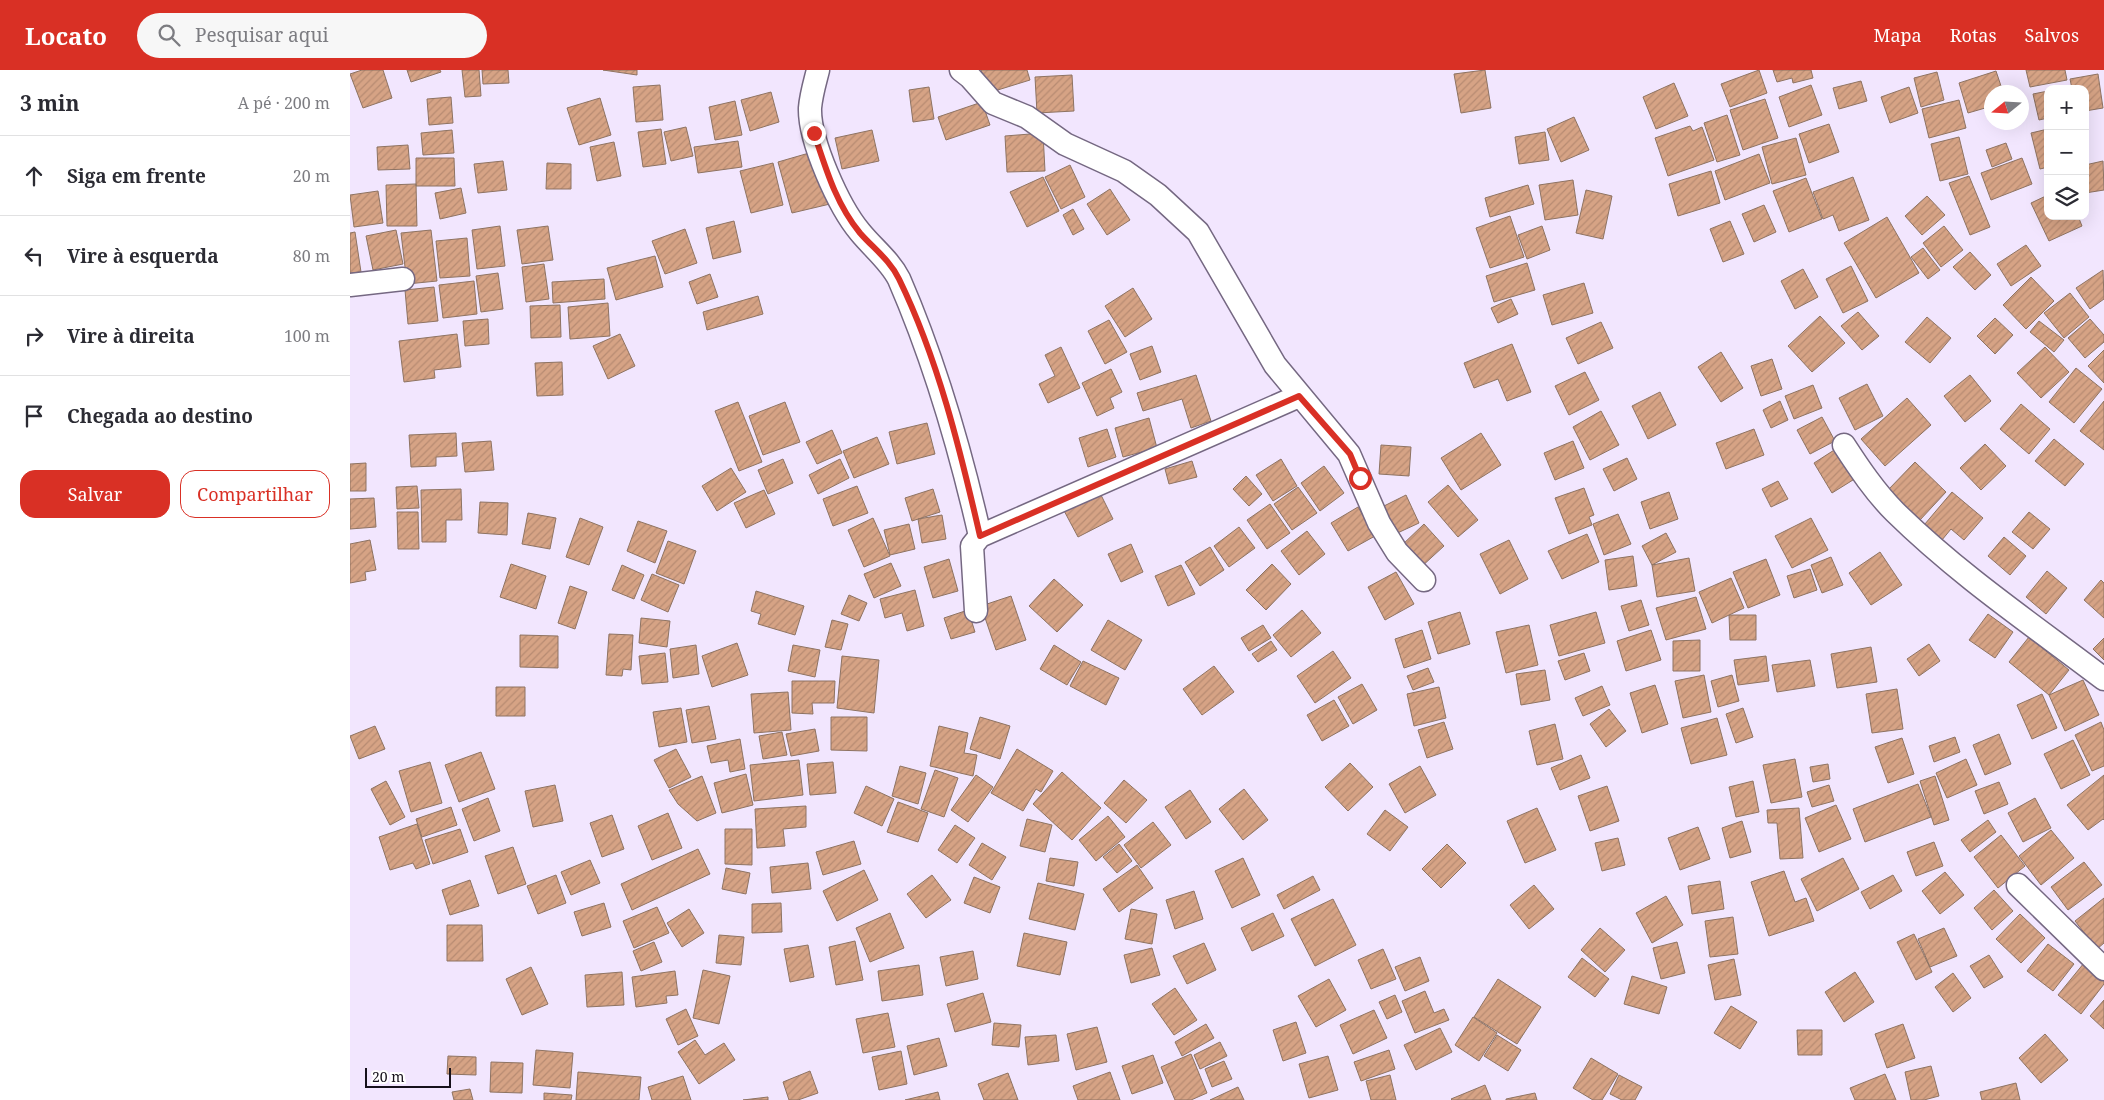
<!DOCTYPE html>
<html lang="pt">
<meta charset="utf-8">
<style>
:root{--surface:#fff;--page:#f7f7f7;--text:#2b2b33;--muted:#7c7c81;--line:#e1e1e2;--accent:#d93025}
body{margin:0;font-family:"Noto Serif",serif;background:var(--page);color:var(--text)}
.controls{position:absolute;right:15px;top:15px;display:grid;overflow:hidden;border-radius:10px;box-shadow:0 5px 20px #0002}
.controls button{width:45px;height:45px;display:grid;place-items:center;padding:0;border:0;border-bottom:1px solid var(--line);background:var(--surface);color:var(--text);font:25px sans-serif}
.compass{position:absolute;left:1634px;top:15px;width:45px;height:45px;border-radius:50%;background:var(--surface);box-shadow:0 5px 20px #0002;rotate:252deg}
.scale{position:absolute;left:15px;bottom:12px;width:86px;box-sizing:border-box;padding-left:5px;border:2px solid #16111b;border-top:0;font-size:14px;line-height:18px;white-space:nowrap;color:#16111b;-webkit-text-stroke:4px #fff;paint-order:stroke}
.stop{position:absolute;width:15px;height:15px;margin:-11px;border:4px solid #d93025;border-radius:50%;background:#fff}
.stop.end{background:#d93025;border-color:#fff;box-shadow:0 1px 5px #0008}
.list{margin:0;padding:0;list-style:none}
h2{display:flex;justify-content:space-between;align-items:center;height:65px;margin:0;padding:0 20px;font-size:21px}
h2 small{font-size:16px;font-weight:400;color:var(--muted)}
.list li{display:grid;grid-template-columns:32px 1fr auto;gap:15px;align-items:center;box-sizing:border-box;height:80px;padding:0 20px;border-top:1px solid var(--line)}
.list b{display:block;font-size:19px;white-space:nowrap}
.list em{font-size:16px;font-style:normal;color:var(--muted)}
.actions{display:flex;gap:10px;padding:15px 20px}
.actions a{flex:1;padding:11px 0;border:1px solid var(--accent);border-radius:15px;text-align:center;font-size:18px;color:var(--accent)}
.actions .main{background:var(--accent);color:#fff}
.icon{flex:none;width:28px;height:28px;fill:none;stroke:currentColor;stroke-width:2;stroke-linecap:round;stroke-linejoin:round}
.map{position:relative;flex:none;width:1754px;height:1030px;overflow:hidden}
header{display:flex;align-items:center;gap:30px;box-sizing:border-box;height:70px;padding:0 25px;background:var(--accent);color:#fff}
header strong{font-size:24px}
nav{display:flex;gap:28px;margin-inline-start:auto;font-size:18px}
.search{width:350px;height:45px;background:var(--page);display:flex;align-items:center;gap:12px;box-sizing:border-box;padding:0 18px;border-radius:28px;color:var(--muted);font-size:19px}
main{display:flex}
aside{flex:1;background:var(--surface)}
.map>svg:first-child{display:block}
.building{fill:url(#building-hatch);stroke:#8e7362}
.lines{fill:none;stroke-linecap:round;stroke-linejoin:round}
.minor-casing{stroke:#756882;stroke-width:25}
.minor{stroke:#fff;stroke-width:22}
.route{stroke:#d93025;stroke-width:6}
</style>
<header>
<strong>Locato</strong>
<div class="search"><svg class="icon" aria-label="search" viewBox="0 0 24 24"><circle cx="10" cy="10" r="6"/><path d="M15 15l6 6"/></svg>Pesquisar aqui</div>
<nav><a>Mapa</a><a>Rotas</a><a>Salvos</a></nav>
</header>
<main>
<aside>
<h2>3 min<small>A pé · 200 m</small></h2>
<ul class="list">
<li><svg class="icon" aria-label="ahead" viewBox="0 0 24 24"><path d="M12 20V5M6 11l6-6 6 6"/></svg><div><b>Siga em frente</b></div><em>20 m</em></li>
<li><svg class="icon" aria-label="left" viewBox="0 0 24 24"><path d="M17 20v-9H6M10 6l-5 5 5 5"/></svg><div><b>Vire à esquerda</b></div><em>80 m</em></li>
<li><svg class="icon" aria-label="right" viewBox="0 0 24 24"><path d="M7 20v-9h11M14 6l5 5-5 5"/></svg><div><b>Vire à direita</b></div><em>100 m</em></li>
<li><svg class="icon" aria-label="arrive" viewBox="0 0 24 24"><path d="M6 21V4h12l-3 4 3 4H6"/></svg><div><b>Chegada ao destino</b></div></li>
</ul>
<div class="actions"><a class="main">Salvar</a><a>Compartilhar</a></div>
</aside>
<div class="map">
<svg width="1754" height="1030" viewBox="0 0 1754 1030">
<defs>
<pattern id="building-hatch" width="6" height="6" patternUnits="userSpaceOnUse" patternTransform="scale(1.25)"><rect width="6" height="6" fill="#d6a385"/><path d="M-1 1l2-2M0 6l6-6M5 7l2-2" fill="none" stroke="#b78b72"/></pattern>
</defs>
<rect width="100%" height="100%" fill="#f2e6fe"/>
<path class="building" d="M 12,0 L 33,0 L 42,28 L 13,38 L 0,4 Z
M 57,0 L 90,0 L 91,2 L 61,12 Z
M 112,0 L 129,0 L 131,26 L 115,27 Z
M 132,0 L 158,0 L 159,13 L 133,14 Z
M 253,0 L 287,0 L 287,5 Z
M 631,0 L 677,0 L 680,10 L 638,23 Z
M 1135,0 L 1141,38 L 1111,43 L 1104,4 Z
M 1409,0 L 1417,23 L 1380,37 L 1371,14 Z
M 1423,0 L 1461,0 L 1463,8 L 1443,13 L 1442,8 L 1427,12 Z
M 1676,0 L 1715,0 L 1717,10 L 1680,17 Z
M 1646,1 L 1653,22 L 1642,22 L 1642,36 L 1618,43 L 1609,13 Z
M 1587,2 L 1594,30 L 1571,37 L 1564,8 Z
M 1748,4 L 1753,38 L 1735,41 L 1735,19 L 1722,19 L 1720,9 Z
M 722,5 L 724,41 L 687,43 L 685,7 Z
M 1511,11 L 1517,31 L 1489,39 L 1483,18 Z
M 1324,13 L 1338,46 L 1306,59 L 1293,27 Z
M 310,15 L 313,50 L 286,52 L 283,17 Z
M 1461,15 L 1472,45 L 1439,57 L 1429,27 Z
M 579,17 L 584,49 L 563,52 L 559,20 Z
M 1559,17 L 1568,43 L 1540,53 L 1531,27 Z
M 1698,21 L 1698,48 L 1689,50 L 1683,24 Z
M 421,22 L 429,52 L 400,61 L 391,30 Z
M 101,27 L 103,53 L 79,55 L 77,29 Z
M 250,28 L 261,65 L 229,75 L 217,38 Z
M 1415,29 L 1428,68 L 1393,80 L 1380,40 Z
M 1609,30 L 1616,58 L 1579,68 L 1572,39 Z
M 385,31 L 392,65 L 365,70 L 359,37 Z
M 632,32 L 640,55 L 596,70 L 588,47 Z
M 1377,45 L 1390,85 L 1367,92 L 1354,53 Z
M 1224,47 L 1239,80 L 1211,92 L 1197,59 Z
M 1479,54 L 1489,82 L 1459,93 L 1449,64 Z
M 1340,56 L 1343,61 L 1352,57 L 1364,90 L 1318,106 L 1305,68 Z
M 336,57 L 343,86 L 321,91 L 314,62 Z
M 311,59 L 316,94 L 293,97 L 288,62 Z
M 1698,59 L 1698,97 L 1690,99 L 1681,63 Z
M 102,60 L 104,83 L 73,85 L 71,63 Z
M 522,60 L 529,91 L 492,99 L 485,68 Z
M 1195,62 L 1199,90 L 1169,94 L 1165,67 Z
M 693,63 L 695,101 L 657,102 L 655,66 Z
M 1609,67 L 1618,104 L 1590,111 L 1581,74 Z
M 1446,68 L 1456,105 L 1422,114 L 1412,77 Z
M 388,71 L 392,97 L 348,103 L 344,77 Z
M 264,72 L 271,106 L 247,111 L 240,77 Z
M 1656,73 L 1662,89 L 1642,97 L 1636,80 Z
M 58,75 L 60,99 L 28,100 L 27,77 Z
M 466,81 L 480,134 L 442,143 L 428,92 Z
M 1409,84 L 1420,113 L 1375,130 L 1365,101 Z
M 66,88 L 104,88 L 105,116 L 66,116 Z
M 1672,88 L 1682,114 L 1641,130 L 1631,103 Z
M 153,91 L 157,120 L 128,123 L 124,94 Z
M 1753,91 L 1754,120 L 1735,123 L 1735,95 Z
M 197,93 L 221,94 L 221,119 L 196,119 Z
M 423,93 L 433,135 L 401,143 L 390,101 Z
M 720,95 L 735,127 L 711,139 L 695,107 Z
M 1361,101 L 1370,133 L 1328,146 L 1319,114 Z
M 1619,106 L 1640,157 L 1620,165 L 1599,113 Z
M 693,107 L 709,141 L 677,157 L 660,122 Z
M 1503,107 L 1519,150 L 1489,161 L 1483,145 L 1473,149 L 1463,122 Z
M 1456,108 L 1472,149 L 1439,162 L 1423,121 Z
M 1223,110 L 1228,145 L 1195,150 L 1189,115 Z
M 66,114 L 67,156 L 37,156 L 36,115 Z
M 1178,115 L 1184,134 L 1140,147 L 1135,128 Z
M 111,118 L 116,143 L 90,149 L 85,123 Z
M 760,119 L 780,150 L 757,165 L 737,134 Z
M 1236,120 L 1262,126 L 1253,169 L 1226,163 Z
M 28,121 L 33,153 L 4,157 L 0,125 Z
M 1698,125 L 1698,146 L 1728,146 L 1732,156 L 1699,171 L 1681,133 Z
M 1577,126 L 1595,145 L 1572,165 L 1555,146 Z
M 1414,135 L 1426,162 L 1404,172 L 1392,144 Z
M 723,139 L 734,159 L 723,165 L 713,145 Z
M 1160,146 L 1174,187 L 1140,198 L 1126,158 Z
M 1537,147 L 1569,203 L 1526,228 L 1494,173 Z
M 384,151 L 391,182 L 363,189 L 356,158 Z
M 1380,151 L 1394,184 L 1373,192 L 1360,159 Z
M 150,156 L 155,196 L 127,199 L 122,160 Z
M 198,156 L 203,190 L 172,194 L 167,160 Z
M 1192,156 L 1200,180 L 1177,189 L 1168,165 Z
M 1594,156 L 1613,180 L 1591,197 L 1573,173 Z
M 335,159 L 347,193 L 315,204 L 302,171 Z
M 46,160 L 53,194 L 23,200 L 16,166 Z
M 81,160 L 87,211 L 57,214 L 51,163 Z
M 5,162 L 11,202 L 0,203 L 0,163 Z
M 117,168 L 120,206 L 90,208 L 86,171 Z
M 1676,175 L 1691,196 L 1661,216 L 1647,194 Z
M 1573,178 L 1590,200 L 1578,209 L 1561,187 Z
M 1620,182 L 1641,205 L 1625,220 L 1603,197 Z
M 305,186 L 313,217 L 266,230 L 257,198 Z
M 1177,193 L 1185,220 L 1144,232 L 1136,206 Z
M 194,194 L 199,229 L 176,232 L 172,197 Z
M 1501,196 L 1518,231 L 1493,243 L 1476,209 Z
M 1453,199 L 1468,227 L 1445,239 L 1431,211 Z
M 1753,200 L 1754,229 L 1740,239 L 1726,218 Z
M 148,203 L 153,239 L 131,242 L 126,206 Z
M 360,204 L 368,227 L 347,234 L 339,212 Z
M 1681,207 L 1704,231 L 1676,259 L 1653,235 Z
M 254,209 L 255,229 L 203,233 L 202,212 Z
M 124,211 L 127,244 L 93,248 L 89,215 Z
M 1234,213 L 1243,243 L 1202,255 L 1193,225 Z
M 84,217 L 88,251 L 58,254 L 55,220 Z
M 783,218 L 802,249 L 775,267 L 755,236 Z
M 1720,223 L 1739,247 L 1714,268 L 1694,243 Z
M 408,226 L 413,244 L 357,260 L 353,242 Z
M 1161,229 L 1168,244 L 1148,253 L 1141,238 Z
M 258,233 L 260,266 L 220,269 L 218,237 Z
M 210,235 L 211,267 L 181,268 L 180,236 Z
M 1508,242 L 1529,266 L 1512,280 L 1491,256 Z
M 1470,246 L 1495,273 L 1462,302 L 1438,276 Z
M 1577,247 L 1601,268 L 1580,293 L 1555,272 Z
M 1645,248 L 1663,265 L 1645,284 L 1627,266 Z
M 138,249 L 139,274 L 115,276 L 113,251 Z
M 1740,249 L 1754,265 L 1754,272 L 1735,288 L 1718,268 Z
M 759,250 L 777,282 L 755,294 L 738,261 Z
M 1689,251 L 1714,270 L 1704,282 L 1680,262 Z
M 1251,252 L 1263,278 L 1228,294 L 1216,268 Z
M 107,264 L 111,297 L 84,300 L 85,308 L 54,312 L 49,271 Z
M 270,264 L 285,296 L 258,309 L 243,276 Z
M 1162,274 L 1181,322 L 1157,331 L 1148,309 L 1124,318 L 1114,293 Z
M 802,276 L 811,302 L 790,310 L 780,284 Z
M 711,277 L 730,318 L 698,333 L 689,314 L 705,306 L 695,285 Z
M 1695,277 L 1719,302 L 1691,328 L 1667,303 Z
M 1754,280 L 1754,313 L 1738,296 Z
M 1371,282 L 1393,318 L 1371,332 L 1348,297 Z
M 1422,289 L 1432,319 L 1411,326 L 1401,296 Z
M 212,292 L 213,325 L 187,326 L 185,293 Z
M 1726,298 L 1752,319 L 1724,353 L 1699,332 Z
M 761,299 L 772,322 L 760,328 L 764,338 L 747,346 L 732,313 Z
M 1235,302 L 1249,330 L 1219,345 L 1205,316 Z
M 846,305 L 861,351 L 841,358 L 832,329 L 793,341 L 787,323 Z
M 1620,305 L 1641,331 L 1615,352 L 1594,326 Z
M 1517,314 L 1533,346 L 1505,360 L 1489,328 Z
M 1463,315 L 1472,338 L 1444,349 L 1435,326 Z
M 1310,322 L 1326,355 L 1298,369 L 1282,336 Z
M 1557,328 L 1581,355 L 1535,396 L 1511,369 Z
M 1430,331 L 1438,350 L 1421,358 L 1413,340 Z
M 1754,331 L 1754,380 L 1730,361 Z
M 388,332 L 412,392 L 389,401 L 365,341 Z
M 435,332 L 450,372 L 413,385 L 399,346 Z
M 1671,334 L 1700,359 L 1679,384 L 1650,359 Z
M 1251,341 L 1269,375 L 1240,390 L 1223,357 Z
M 1472,347 L 1485,371 L 1460,384 L 1447,360 Z
M 799,348 L 807,378 L 773,387 L 765,358 Z
M 577,353 L 585,384 L 547,394 L 539,362 Z
M 757,359 L 766,387 L 738,397 L 729,368 Z
M 1404,359 L 1414,385 L 1376,399 L 1366,373 Z
M 482,360 L 492,383 L 467,394 L 456,372 Z
M 106,363 L 107,386 L 86,387 L 86,396 L 61,397 L 59,365 Z
M 1131,363 L 1151,395 L 1111,420 L 1091,388 Z
M 527,367 L 539,394 L 504,408 L 493,381 Z
M 1704,369 L 1734,394 L 1715,416 L 1685,391 Z
M 141,371 L 144,400 L 115,402 L 112,373 Z
M 1223,371 L 1234,398 L 1205,410 L 1194,383 Z
M 1635,374 L 1656,396 L 1631,420 L 1610,398 Z
M 1031,375 L 1061,377 L 1059,406 L 1029,404 Z
M 1492,375 L 1511,405 L 1482,423 L 1464,393 Z
M 1277,388 L 1287,409 L 1264,421 L 1253,399 Z
M 433,389 L 443,413 L 418,424 L 408,400 Z
M 490,389 L 499,408 L 468,424 L 459,405 Z
M 931,389 L 947,416 L 923,431 L 906,405 Z
M 842,391 L 847,407 L 819,414 L 815,399 Z
M 1565,392 L 1596,422 L 1570,450 L 1538,420 Z
M 16,393 L 16,421 L 0,421 L 0,394 Z
M 974,396 L 994,423 L 970,441 L 951,413 Z
M 381,398 L 396,422 L 367,441 L 352,416 Z
M 896,406 L 912,424 L 899,436 L 883,419 Z
M 1428,411 L 1438,429 L 1421,437 L 1412,419 Z
M 1098,415 L 1128,450 L 1108,467 L 1078,432 Z
M 67,416 L 69,438 L 47,439 L 46,417 Z
M 507,416 L 518,443 L 483,456 L 473,429 Z
M 747,417 L 763,449 L 728,467 L 711,435 Z
M 948,417 L 967,443 L 942,460 L 924,434 Z
M 1234,418 L 1244,445 L 1239,447 L 1242,455 L 1219,464 L 1205,428 Z
M 111,419 L 112,450 L 96,450 L 96,472 L 72,472 L 71,420 Z
M 583,419 L 590,442 L 562,451 L 555,428 Z
M 414,420 L 425,444 L 396,458 L 384,433 Z
M 1319,422 L 1328,449 L 1300,459 L 1291,432 Z
M 1602,422 L 1633,448 L 1614,470 L 1601,459 L 1587,476 L 1569,461 Z
M 1056,425 L 1069,453 L 1041,466 L 1028,439 Z
M 24,428 L 26,457 L 0,459 L 0,429 Z
M 130,432 L 158,433 L 157,465 L 128,463 Z
M 920,434 L 940,463 L 917,479 L 897,450 Z
M 1008,437 L 1025,466 L 998,481 L 981,453 Z
M 47,442 L 68,442 L 69,479 L 48,479 Z
M 1679,442 L 1700,459 L 1683,479 L 1662,462 Z
M 178,443 L 206,448 L 200,479 L 172,474 Z
M 1268,444 L 1281,474 L 1254,485 L 1243,454 Z
M 592,445 L 596,469 L 572,473 L 568,449 Z
M 230,448 L 253,457 L 239,495 L 216,487 Z
M 523,448 L 540,486 L 514,497 L 498,460 Z
M 1461,448 L 1478,480 L 1442,498 L 1425,466 Z
M 288,451 L 317,461 L 305,493 L 277,481 Z
M 559,454 L 565,479 L 540,485 L 534,460 Z
M 1074,454 L 1094,476 L 1070,498 L 1050,477 Z
M 889,457 L 905,478 L 879,497 L 864,476 Z
M 957,461 L 975,484 L 949,505 L 931,481 Z
M 1316,463 L 1326,482 L 1302,495 L 1292,476 Z
M 1237,464 L 1249,492 L 1212,509 L 1198,481 Z
M 1654,467 L 1676,486 L 1660,505 L 1638,486 Z
M 20,470 L 26,500 L 15,502 L 16,510 L 0,513 L 0,474 Z
M 1159,470 L 1178,509 L 1150,524 L 1130,484 Z
M 318,471 L 346,481 L 334,514 L 306,503 Z
M 781,474 L 793,502 L 771,512 L 758,484 Z
M 860,477 L 874,500 L 850,516 L 835,492 Z
M 1530,482 L 1552,515 L 1521,535 L 1499,503 Z
M 1283,486 L 1287,516 L 1259,520 L 1255,490 Z
M 1481,487 L 1493,515 L 1472,523 L 1461,495 Z
M 1339,488 L 1345,521 L 1307,527 L 1302,495 Z
M 599,489 L 608,521 L 583,528 L 574,497 Z
M 1416,489 L 1430,525 L 1398,538 L 1383,502 Z
M 541,493 L 551,516 L 524,528 L 514,504 Z
M 161,494 L 196,506 L 186,539 L 150,527 Z
M 922,494 L 941,514 L 916,540 L 896,520 Z
M 272,495 L 294,505 L 284,529 L 262,520 Z
M 831,495 L 845,524 L 818,536 L 805,506 Z
M 1460,499 L 1467,520 L 1444,528 L 1437,506 Z
M 1697,501 L 1717,518 L 1696,544 L 1676,527 Z
M 1046,502 L 1064,534 L 1035,550 L 1018,517 Z
M 302,504 L 329,515 L 318,542 L 291,530 Z
M 1381,508 L 1394,538 L 1362,553 L 1349,522 Z
M 704,509 L 733,535 L 707,562 L 679,536 Z
M 1751,510 L 1754,513 L 1754,548 L 1734,530 Z
M 220,516 L 237,522 L 225,559 L 208,553 Z
M 565,520 L 574,556 L 557,561 L 552,543 L 535,548 L 530,529 Z
M 406,521 L 454,536 L 445,565 L 408,554 L 411,544 L 401,541 Z
M 499,525 L 517,533 L 509,551 L 491,544 Z
M 661,526 L 676,570 L 646,580 L 631,536 Z
M 1346,527 L 1356,559 L 1316,570 L 1306,538 Z
M 1291,530 L 1299,555 L 1279,561 L 1271,536 Z
M 618,540 L 625,562 L 601,569 L 594,548 Z
M 952,540 L 971,563 L 941,587 L 923,565 Z
M 1110,542 L 1120,574 L 1088,584 L 1078,552 Z
M 1246,542 L 1255,573 L 1209,586 L 1200,555 Z
M 1638,544 L 1663,562 L 1645,588 L 1619,570 Z
M 1379,545 L 1406,545 L 1406,570 L 1380,570 Z
M 291,548 L 320,551 L 317,577 L 289,573 Z
M 482,550 L 498,554 L 491,580 L 475,577 Z
M 758,550 L 792,570 L 775,600 L 741,580 Z
M 913,555 L 921,568 L 899,581 L 891,568 Z
M 1179,555 L 1188,595 L 1156,603 L 1146,562 Z
M 1072,560 L 1081,589 L 1054,598 L 1045,569 Z
M 1301,560 L 1311,590 L 1276,601 L 1267,571 Z
M 259,564 L 283,565 L 281,600 L 273,599 L 272,606 L 256,605 Z
M 170,565 L 208,566 L 208,598 L 170,597 Z
M 1679,567 L 1719,600 L 1699,625 L 1659,592 Z
M 1754,568 L 1754,590 L 1743,579 Z
M 1350,570 L 1350,601 L 1323,601 L 1323,571 Z
M 921,571 L 927,580 L 908,592 L 902,584 Z
M 387,573 L 398,605 L 362,617 L 352,586 Z
M 1579,574 L 1590,591 L 1569,606 L 1557,589 Z
M 346,575 L 349,604 L 323,608 L 320,579 Z
M 443,575 L 470,580 L 465,607 L 438,601 Z
M 704,575 L 731,592 L 717,615 L 690,599 Z
M 1521,577 L 1527,612 L 1487,618 L 1481,584 Z
M 983,581 L 1001,608 L 965,633 L 947,606 Z
M 315,583 L 318,612 L 292,614 L 289,586 Z
M 1234,583 L 1240,601 L 1215,610 L 1208,591 Z
M 492,586 L 529,590 L 524,643 L 487,638 Z
M 1416,586 L 1419,611 L 1388,615 L 1384,590 Z
M 1460,590 L 1465,616 L 1427,622 L 1422,595 Z
M 733,591 L 769,608 L 756,635 L 720,616 Z
M 864,596 L 884,622 L 852,645 L 833,619 Z
M 1078,598 L 1084,612 L 1063,620 L 1057,606 Z
M 1195,600 L 1200,630 L 1171,635 L 1166,604 Z
M 1354,605 L 1361,642 L 1333,648 L 1325,611 Z
M 1382,605 L 1389,631 L 1368,637 L 1361,611 Z
M 1733,610 L 1749,645 L 1715,661 L 1699,625 Z
M 442,611 L 485,611 L 484,633 L 462,633 L 463,644 L 442,643 Z
M 1012,614 L 1027,640 L 1003,654 L 988,627 Z
M 1305,615 L 1318,654 L 1292,663 L 1280,623 Z
M 1252,616 L 1260,635 L 1233,646 L 1225,628 Z
M 146,617 L 175,617 L 175,646 L 146,646 Z
M 1089,617 L 1096,648 L 1064,656 L 1057,624 Z
M 1547,619 L 1553,659 L 1522,663 L 1516,624 Z
M 438,622 L 441,660 L 404,663 L 401,624 Z
M 1692,624 L 1707,658 L 1682,669 L 1667,635 Z
M 984,630 L 999,656 L 972,671 L 957,645 Z
M 359,636 L 366,669 L 342,673 L 336,640 Z
M 331,638 L 337,672 L 309,677 L 303,642 Z
M 1393,638 L 1403,667 L 1386,673 L 1376,644 Z
M 1259,639 L 1276,661 L 1256,677 L 1240,654 Z
M 481,647 L 517,647 L 517,681 L 481,680 Z
M 630,647 L 660,656 L 650,689 L 620,679 Z
M 1367,648 L 1377,685 L 1341,694 L 1331,658 Z
M 1094,652 L 1103,679 L 1077,688 L 1068,660 Z
M 1751,652 L 1754,660 L 1754,696 L 1742,701 L 1725,665 Z
M 1205,654 L 1213,689 L 1187,695 L 1179,661 Z
M 25,656 L 35,679 L 9,689 L 0,666 Z
M 589,656 L 618,663 L 614,683 L 627,685 L 623,706 L 580,696 Z
M 465,659 L 469,681 L 441,686 L 436,664 Z
M 432,662 L 437,685 L 413,689 L 409,666 Z
M 1649,664 L 1661,694 L 1635,705 L 1623,675 Z
M 1605,667 L 1610,682 L 1584,692 L 1579,676 Z
M 1552,668 L 1564,704 L 1538,713 L 1525,677 Z
M 390,669 L 395,699 L 380,702 L 378,690 L 361,693 L 357,676 Z
M 1723,670 L 1740,705 L 1711,719 L 1694,684 Z
M 326,679 L 341,707 L 319,718 L 304,690 Z
M 667,679 L 703,701 L 691,722 L 686,719 L 673,741 L 641,723 Z
M 131,682 L 145,719 L 109,732 L 95,695 Z
M 1231,685 L 1240,708 L 1210,720 L 1201,698 Z
M 1445,689 L 1452,727 L 1421,733 L 1413,695 Z
M 1616,689 L 1627,715 L 1597,728 L 1586,703 Z
M 449,690 L 453,725 L 404,731 L 400,695 Z
M 80,692 L 92,733 L 61,742 L 49,701 Z
M 483,692 L 486,723 L 460,725 L 457,694 Z
M 1000,693 L 1023,717 L 998,741 L 975,717 Z
M 1478,694 L 1480,709 L 1463,712 L 1460,697 Z
M 550,696 L 576,703 L 568,734 L 542,726 Z
M 1070,696 L 1086,725 L 1055,743 L 1039,714 Z
M 585,700 L 608,708 L 594,747 L 571,739 Z
M 712,702 L 751,738 L 722,770 L 683,734 Z
M 396,704 L 403,735 L 372,743 L 364,713 Z
M 626,705 L 643,717 L 618,752 L 601,740 Z
M 1754,705 L 1754,750 L 1753,749 L 1738,760 L 1717,735 Z
M 352,706 L 366,743 L 347,751 L 328,734 L 319,720 Z
M 1585,706 L 1599,750 L 1584,755 L 1570,711 Z
M 774,710 L 797,730 L 776,753 L 754,733 Z
M 36,711 L 55,747 L 40,755 L 21,719 Z
M 1403,711 L 1409,742 L 1386,747 L 1379,717 Z
M 1649,712 L 1658,734 L 1634,744 L 1625,721 Z
M 1568,714 L 1581,747 L 1515,772 L 1503,739 Z
M 205,715 L 213,751 L 183,757 L 175,721 Z
M 1479,715 L 1484,731 L 1462,737 L 1457,722 Z
M 516,716 L 544,729 L 532,756 L 504,743 Z
M 1257,716 L 1269,751 L 1240,761 L 1228,726 Z
M 894,719 L 918,750 L 893,770 L 869,739 Z
M 840,720 L 861,752 L 836,769 L 815,737 Z
M 138,728 L 150,761 L 124,771 L 112,739 Z
M 1685,728 L 1701,758 L 1673,772 L 1658,743 Z
M 548,732 L 578,743 L 568,772 L 537,762 Z
M 1486,735 L 1501,769 L 1469,782 L 1455,748 Z
M 456,736 L 456,757 L 433,759 L 435,776 L 407,778 L 405,739 Z
M 101,737 L 107,755 L 72,767 L 66,749 Z
M 1187,738 L 1206,780 L 1175,793 L 1157,751 Z
M 1449,738 L 1453,788 L 1430,789 L 1427,753 L 1418,753 L 1417,740 Z
M 1035,740 L 1058,757 L 1040,781 L 1017,764 Z
M 318,743 L 332,778 L 302,790 L 288,756 Z
M 262,745 L 274,779 L 252,787 L 240,753 Z
M 758,746 L 775,767 L 746,791 L 729,770 Z
M 677,749 L 702,755 L 695,782 L 670,776 Z
M 1638,750 L 1646,762 L 1620,782 L 1611,770 Z
M 1392,751 L 1401,782 L 1380,788 L 1372,758 Z
M 803,752 L 821,775 L 791,798 L 774,775 Z
M 67,754 L 80,794 L 66,799 L 63,793 L 40,800 L 29,767 Z
M 605,755 L 625,768 L 607,793 L 588,780 Z
M 1348,757 L 1360,789 L 1330,800 L 1318,768 Z
M 110,759 L 118,782 L 83,794 L 75,770 Z
M 375,759 L 402,759 L 402,795 L 375,794 Z
M 1701,760 L 1724,788 L 1691,815 L 1669,786 Z
M 1651,765 L 1675,796 L 1648,818 L 1624,787 Z
M 1268,768 L 1275,795 L 1252,801 L 1245,773 Z
M 504,771 L 511,794 L 473,805 L 466,782 Z
M 1584,772 L 1593,796 L 1566,806 L 1557,782 Z
M 632,773 L 656,787 L 642,810 L 619,795 Z
M 769,774 L 782,791 L 767,803 L 753,787 Z
M 1097,774 L 1116,793 L 1091,818 L 1072,799 Z
M 163,777 L 176,814 L 148,824 L 135,786 Z
M 348,779 L 360,804 L 282,840 L 271,814 Z
M 700,788 L 728,792 L 724,816 L 696,811 Z
M 893,788 L 910,825 L 882,838 L 865,801 Z
M 1493,788 L 1509,819 L 1467,841 L 1451,809 Z
M 240,790 L 250,813 L 221,825 L 211,802 Z
M 1734,792 L 1752,815 L 1718,840 L 1701,817 Z
M 458,793 L 461,819 L 422,823 L 420,797 Z
M 787,795 L 803,818 L 769,842 L 753,819 Z
M 376,798 L 400,803 L 396,824 L 372,819 Z
M 514,800 L 528,830 L 487,851 L 473,821 Z
M 1434,801 L 1445,832 L 1456,828 L 1464,851 L 1419,866 L 1401,812 Z
M 1595,802 L 1614,825 L 1590,844 L 1572,821 Z
M 206,805 L 216,833 L 188,844 L 177,816 Z
M 582,805 L 601,830 L 576,848 L 557,824 Z
M 1543,805 L 1552,821 L 1520,839 L 1511,822 Z
M 963,806 L 970,820 L 934,839 L 927,825 Z
M 624,807 L 650,817 L 640,843 L 614,833 Z
M 120,810 L 129,836 L 100,845 L 92,820 Z
M 1370,811 L 1374,839 L 1342,844 L 1338,816 Z
M 688,813 L 734,824 L 725,860 L 679,849 Z
M 1184,815 L 1204,839 L 1179,859 L 1160,835 Z
M 1644,820 L 1663,841 L 1642,860 L 1624,838 Z
M 844,821 L 853,849 L 825,859 L 816,830 Z
M 1316,826 L 1333,855 L 1302,873 L 1286,843 Z
M 1754,828 L 1754,873 L 1747,879 L 1725,851 Z
M 983,829 L 1006,875 L 965,896 L 941,849 Z
M 254,833 L 261,857 L 232,866 L 224,842 Z
M 431,833 L 432,862 L 402,863 L 402,834 Z
M 307,837 L 319,863 L 284,878 L 273,851 Z
M 339,839 L 354,863 L 332,877 L 317,853 Z
M 781,839 L 807,844 L 802,874 L 775,869 Z
M 540,843 L 554,878 L 520,892 L 506,858 Z
M 923,843 L 934,866 L 902,881 L 891,858 Z
M 1670,844 L 1695,868 L 1671,893 L 1646,869 Z
M 1383,847 L 1388,884 L 1360,887 L 1355,851 Z
M 97,855 L 132,855 L 133,891 L 97,891 Z
M 1250,858 L 1275,880 L 1255,902 L 1231,880 Z
M 1594,858 L 1607,886 L 1580,897 L 1568,869 Z
M 674,863 L 717,872 L 710,905 L 667,896 Z
M 1564,864 L 1582,902 L 1566,910 L 1547,872 Z
M 369,865 L 394,867 L 391,895 L 366,893 Z
M 505,871 L 513,910 L 486,915 L 479,877 Z
M 304,872 L 312,892 L 291,901 L 283,881 Z
M 1327,872 L 1335,903 L 1311,909 L 1303,878 Z
M 854,873 L 866,900 L 837,914 L 823,886 Z
M 1698,874 L 1724,894 L 1703,921 L 1677,901 Z
M 458,875 L 464,907 L 440,912 L 434,879 Z
M 802,878 L 810,905 L 781,913 L 774,885 Z
M 1033,879 L 1046,909 L 1021,919 L 1008,890 Z
M 623,881 L 628,909 L 596,916 L 590,887 Z
M 1639,885 L 1653,907 L 1634,918 L 1620,896 Z
M 1070,887 L 1079,911 L 1055,921 L 1045,897 Z
M 1232,888 L 1259,909 L 1245,927 L 1218,907 Z
M 1384,889 L 1391,925 L 1365,930 L 1358,895 Z
M 1734,893 L 1754,909 L 1754,914 L 1731,944 L 1708,925 Z
M 569,895 L 573,925 L 532,931 L 528,901 Z
M 181,897 L 198,934 L 172,945 L 156,909 Z
M 353,900 L 380,906 L 369,954 L 343,948 Z
M 325,901 L 328,925 L 316,926 L 317,933 L 286,937 L 282,907 Z
M 272,902 L 274,935 L 237,937 L 235,905 Z
M 1505,902 L 1524,932 L 1494,952 L 1475,922 Z
M 1603,903 L 1621,928 L 1603,942 L 1585,917 Z
M 1282,906 L 1317,917 L 1309,944 L 1274,934 Z
M 979,909 L 996,940 L 966,957 L 948,926 Z
M 1148,909 L 1191,937 L 1167,974 L 1124,947 Z
M 825,918 L 847,950 L 824,965 L 802,934 Z
M 1075,921 L 1084,943 L 1094,939 L 1099,950 L 1065,963 L 1052,931 Z
M 633,923 L 641,952 L 605,962 L 597,934 Z
M 1045,925 L 1052,942 L 1037,949 L 1029,932 Z
M 1754,930 L 1754,959 L 1740,946 Z
M 1381,936 L 1407,952 L 1390,979 L 1364,963 Z
M 336,939 L 348,966 L 328,975 L 316,949 Z
M 1024,940 L 1037,968 L 1003,984 L 990,955 Z
M 538,943 L 545,977 L 513,983 L 506,949 Z
M 1123,947 L 1147,963 L 1129,991 L 1105,975 Z
M 946,952 L 956,983 L 933,991 L 923,960 Z
M 644,953 L 671,955 L 669,977 L 642,975 Z
M 856,954 L 864,968 L 832,986 L 825,972 Z
M 1553,954 L 1565,988 L 1537,998 L 1525,964 Z
M 747,957 L 757,992 L 726,1000 L 717,964 Z
M 1090,958 L 1102,982 L 1066,1000 L 1054,975 Z
M 1447,960 L 1472,960 L 1472,985 L 1448,985 Z
M 1695,964 L 1718,990 L 1691,1013 L 1669,988 Z
M 706,965 L 709,991 L 678,995 L 675,967 Z
M 1147,965 L 1171,980 L 1158,1001 L 1134,986 Z
M 589,968 L 597,996 L 564,1005 L 557,976 Z
M 345,970 L 355,985 L 374,973 L 385,990 L 349,1014 L 328,982 Z
M 870,972 L 877,986 L 850,999 L 844,985 Z
M 186,980 L 223,983 L 220,1018 L 183,1015 Z
M 1039,980 L 1045,999 L 1011,1011 L 1004,992 Z
M 551,981 L 557,1014 L 529,1020 L 522,987 Z
M 841,984 L 857,1023 L 841,1030 L 825,1030 L 811,997 Z
M 803,985 L 813,1013 L 782,1024 L 772,996 Z
M 98,986 L 126,987 L 126,1005 L 97,1004 Z
M 978,986 L 988,1020 L 959,1028 L 949,994 Z
M 1241,988 L 1268,1004 L 1252,1030 L 1243,1030 L 1223,1018 Z
M 874,991 L 882,1009 L 862,1017 L 855,999 Z
M 141,992 L 173,993 L 172,1023 L 140,1022 Z
M 1581,996 L 1589,1026 L 1574,1030 L 1561,1030 L 1555,1002 Z
M 460,1001 L 468,1023 L 448,1030 L 439,1030 L 433,1012 Z
M 228,1002 L 291,1007 L 289,1030 L 226,1030 Z
M 760,1002 L 770,1030 L 728,1030 L 723,1016 Z
M 658,1003 L 668,1030 L 634,1030 L 628,1014 Z
M 1535,1004 L 1546,1030 L 1505,1030 L 1500,1018 Z
M 1040,1005 L 1046,1030 L 1021,1030 L 1016,1011 Z
M 1269,1005 L 1292,1017 L 1285,1030 L 1272,1030 L 1260,1024 Z
M 333,1006 L 341,1030 L 302,1030 L 298,1017 Z
M 1666,1013 L 1670,1030 L 1632,1030 L 1630,1022 Z
M 1135,1015 L 1141,1030 L 1102,1030 L 1101,1029 Z
M 888,1017 L 894,1030 L 860,1030 Z
M 120,1019 L 123,1030 L 104,1030 L 102,1022 Z
M 588,1022 L 590,1030 L 555,1030 Z
M 194,1023 L 222,1025 L 221,1030 L 194,1030 Z
M 1185,1023 L 1187,1030 L 1156,1030 L 1156,1029 Z
M 418,1027 L 418,1030 L 393,1030 Z"/>
<g class="lines">
<defs>
<path id="minor" d="M 468,0 C 465,12 461,25 460,38 C 459,71 489,137 510,162 C 523,178 540,191 549,209 C 585,292 610,378 630,466 L 622,476 L 626,541
M 611,0 L 620,7 L 643,33 L 677,47 L 715,74 L 774,101 L 808,125 L 848,162 L 925,295 L 999,384 L 1029,453 L 1047,482 L 1074,510
M 0,215 L 53,209
M 1494,375 C 1509,398 1525,422 1545,442 C 1609,505 1683,555 1754,609
M 630,466 L 949,326
M 1668,815 L 1754,899"/>
</defs>
<use href="#minor" class="minor-casing"/>
<use href="#minor" class="minor"/>
</g>
<g class="lines">
<path class="route" d="M 464,63 C 476,99 486,134 510,163 C 523,178 540,190 549,209 C 588,289 610,379 630,466 L 949,326 L 1000,384 L 1010,408"/>
</g>
</svg>
<div class="controls">
<button>+</button>
<button>−</button>
<button><svg class="icon" aria-label="layers" viewBox="0 0 24 24"><path d="M12 4l9 5-9 5-9-5zM3 14l9 5 9-5"/></svg></button>
</div>
<svg class="compass" viewBox="-18 -18 36 36"><path d="M0-13l5 13h-10z" fill="#e53935"/><path d="M0 13l5-13h-10z" fill="#7c7c81"/></svg>
<div class="scale">20 m</div>
<div class="stop" style="left:1010px;top:408px"></div>
<div class="stop end" style="left:464px;top:63px"></div>
</div>
</main>
